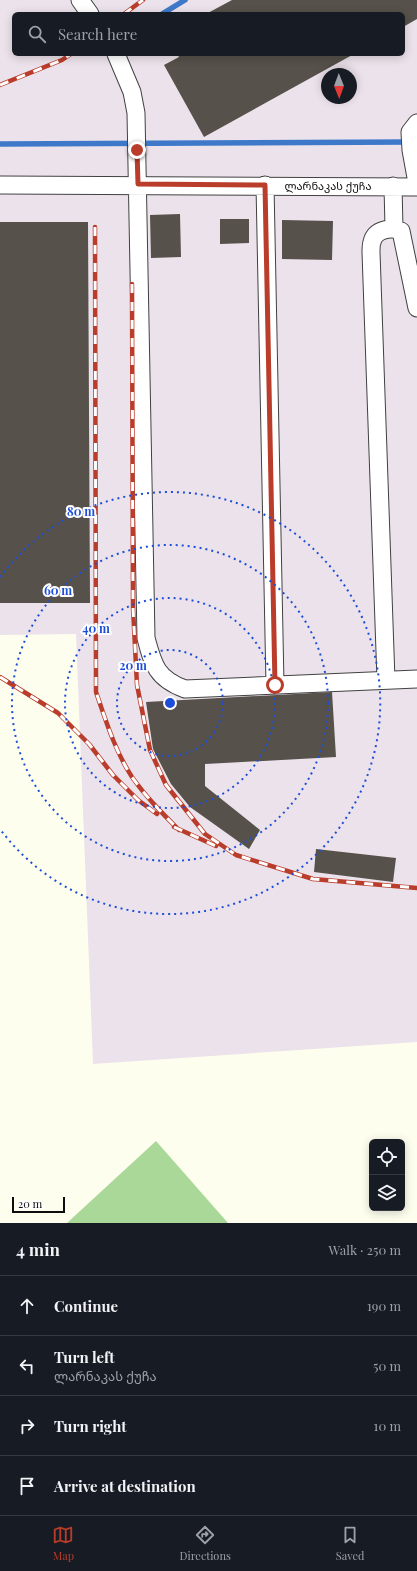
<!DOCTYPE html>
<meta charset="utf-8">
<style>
:root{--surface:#171b24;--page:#20242c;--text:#f1f3f6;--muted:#9ea1a6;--line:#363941;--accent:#ba3c2a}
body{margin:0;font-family:"Playfair Display","Noto Sans Georgian",serif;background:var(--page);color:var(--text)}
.controls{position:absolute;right:12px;bottom:12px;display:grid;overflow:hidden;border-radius:6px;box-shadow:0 2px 10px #0003}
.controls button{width:36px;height:36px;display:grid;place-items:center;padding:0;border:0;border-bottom:1px solid var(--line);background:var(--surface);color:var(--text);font:20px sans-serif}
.compass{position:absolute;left:321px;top:68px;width:36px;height:36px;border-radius:50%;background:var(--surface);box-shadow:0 2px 10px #0003;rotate:179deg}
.scale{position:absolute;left:12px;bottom:10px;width:53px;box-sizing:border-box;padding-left:4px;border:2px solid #0e0e0e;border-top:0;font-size:11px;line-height:14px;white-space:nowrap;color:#0e0e0e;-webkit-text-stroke:3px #fff;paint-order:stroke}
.stop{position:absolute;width:12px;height:12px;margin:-9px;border:3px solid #ba3c2a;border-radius:50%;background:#fff}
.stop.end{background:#ba3c2a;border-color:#fff;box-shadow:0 1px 4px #0008}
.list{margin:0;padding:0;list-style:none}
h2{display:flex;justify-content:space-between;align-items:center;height:52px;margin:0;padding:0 16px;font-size:17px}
h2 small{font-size:13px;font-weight:400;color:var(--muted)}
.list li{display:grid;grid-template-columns:26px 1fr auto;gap:12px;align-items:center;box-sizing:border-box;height:60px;padding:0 16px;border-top:1px solid var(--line)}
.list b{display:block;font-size:15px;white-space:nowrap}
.list p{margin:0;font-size:13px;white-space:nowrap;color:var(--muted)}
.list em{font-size:13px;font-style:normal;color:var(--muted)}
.icon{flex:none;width:22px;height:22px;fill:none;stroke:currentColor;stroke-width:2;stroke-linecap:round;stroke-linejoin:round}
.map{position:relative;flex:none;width:417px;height:1223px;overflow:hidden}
.search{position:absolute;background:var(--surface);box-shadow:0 2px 10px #0003;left:12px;right:12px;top:12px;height:44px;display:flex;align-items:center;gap:10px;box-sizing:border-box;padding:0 14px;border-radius:6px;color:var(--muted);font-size:15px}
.sheet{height:292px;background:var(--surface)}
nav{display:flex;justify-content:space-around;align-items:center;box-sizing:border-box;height:56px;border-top:1px solid var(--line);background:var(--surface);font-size:11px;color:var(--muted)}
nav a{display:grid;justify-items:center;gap:2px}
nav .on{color:var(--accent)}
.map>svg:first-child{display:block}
.industrial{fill:#ece2eb;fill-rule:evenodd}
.forest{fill:#aad899}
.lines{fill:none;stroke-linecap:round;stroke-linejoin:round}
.stream{stroke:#3e79c9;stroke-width:5.5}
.building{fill:#56514a}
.minor-casing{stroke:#414141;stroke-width:19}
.minor{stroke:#fff;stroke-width:17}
.rail-casing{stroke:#ba3c2a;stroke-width:4.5}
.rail{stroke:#fff;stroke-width:3;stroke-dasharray:9;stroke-linecap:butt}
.route{stroke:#ba3c2a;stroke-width:5}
.ring{fill:none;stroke:#1d4ed8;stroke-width:2;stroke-dasharray:2 4}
.labels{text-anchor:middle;stroke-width:4;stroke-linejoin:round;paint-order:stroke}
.street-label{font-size:11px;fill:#0e0e0e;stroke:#fff}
.centre{fill:#1d4ed8;stroke:#fff;stroke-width:2}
.ring-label{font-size:12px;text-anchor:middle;font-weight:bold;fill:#1d4ed8;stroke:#fff;stroke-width:4;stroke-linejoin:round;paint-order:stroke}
</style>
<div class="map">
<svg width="417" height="1223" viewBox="0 0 417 1223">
<rect width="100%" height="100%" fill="#fefeef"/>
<path class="industrial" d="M 0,0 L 417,0 L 417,1042 L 93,1064 L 76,634 L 0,635 ZM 14,14 L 403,14 L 403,54 L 14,54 ZM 327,74 L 351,74 L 351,98 L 327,98 Z"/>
<path class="forest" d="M 156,1141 L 228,1223 L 67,1223 Z"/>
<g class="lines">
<path class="stream" d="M 162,14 L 185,0
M 0,144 L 409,142"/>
</g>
<path class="building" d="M 232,0 L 417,0 L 417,19 L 403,27 L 403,14 L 206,14 Z
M 177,54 L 354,54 L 204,137 L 164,65 L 179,57 Z
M 180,214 L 181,257 L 151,258 L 150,215 Z
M 220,219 L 249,219 L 249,243 L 220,244 Z
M 282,220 L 333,221 L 332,260 L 282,259 Z
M 0,222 L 88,222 L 90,603 L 0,603 Z
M 332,692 L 336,757 L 205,764 L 205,786 L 260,830 L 249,849 L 190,807 L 171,784 L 153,749 L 146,702 Z
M 316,849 L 396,858 L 393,882 L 314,872 Z"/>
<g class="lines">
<defs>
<path id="minor" d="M 80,0 L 90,14
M 116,54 L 132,92 L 136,113 L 146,638 C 153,665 157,679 185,689 L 417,679
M 417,123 L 410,132 L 411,150 L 417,183
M 0,185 L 417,187
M 265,185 L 275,685
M 393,186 L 394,228
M 386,680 L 371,252 C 371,249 371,245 372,242 C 375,229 391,227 401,231 L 417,308"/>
</defs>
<use href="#minor" class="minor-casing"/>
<use href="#minor" class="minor"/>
<defs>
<path id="rail" d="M 124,14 L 143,0
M 0,85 L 62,60 L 71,54
M 95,227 L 96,692 C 106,721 115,751 132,777 C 146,797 162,813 179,830
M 132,284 L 133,608 L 137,685 L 150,750 L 166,785 L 205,834 L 236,855 L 313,879 L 417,888
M 0,677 L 58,713 L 89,744 L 113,775 L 138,800 L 157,814
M 174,827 L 216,846"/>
</defs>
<use href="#rail" class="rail-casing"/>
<use href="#rail" class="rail"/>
</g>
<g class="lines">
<path class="route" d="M 137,150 L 138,184 L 265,185 L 275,685"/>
</g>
<g class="ring">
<circle cx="170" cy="703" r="53"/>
<circle cx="170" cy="703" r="105"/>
<circle cx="170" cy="703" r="158"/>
<path d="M0 577A211 211 0 1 1 0 829"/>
</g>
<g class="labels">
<g class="street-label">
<text x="328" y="190">ლარნაკას ქუჩა</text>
</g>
</g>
<circle cx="170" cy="703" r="6" class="centre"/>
<g class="ring-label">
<text x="81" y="516">80 m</text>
<text x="58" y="595">60 m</text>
<text x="96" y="633">40 m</text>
<text x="133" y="670">20 m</text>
</g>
</svg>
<div class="controls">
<button><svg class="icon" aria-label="locate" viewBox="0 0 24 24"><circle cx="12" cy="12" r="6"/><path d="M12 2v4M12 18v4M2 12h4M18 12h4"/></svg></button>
<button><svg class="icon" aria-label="layers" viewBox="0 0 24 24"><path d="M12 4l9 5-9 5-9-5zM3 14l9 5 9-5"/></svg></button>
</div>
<svg class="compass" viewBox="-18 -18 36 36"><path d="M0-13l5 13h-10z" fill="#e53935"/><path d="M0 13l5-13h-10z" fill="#9ea1a6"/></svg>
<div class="scale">20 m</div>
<div class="stop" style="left:275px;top:685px"></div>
<div class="stop end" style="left:137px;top:150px"></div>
<div class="search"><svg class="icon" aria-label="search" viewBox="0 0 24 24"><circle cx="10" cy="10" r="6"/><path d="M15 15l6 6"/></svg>Search here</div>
</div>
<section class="sheet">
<h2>4 min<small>Walk · 250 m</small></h2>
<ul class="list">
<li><svg class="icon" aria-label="ahead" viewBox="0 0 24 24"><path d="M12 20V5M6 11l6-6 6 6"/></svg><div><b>Continue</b></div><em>190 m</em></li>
<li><svg class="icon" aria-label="left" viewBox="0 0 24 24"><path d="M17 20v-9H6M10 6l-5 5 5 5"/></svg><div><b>Turn left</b><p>ლარნაკას ქუჩა</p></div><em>50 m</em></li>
<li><svg class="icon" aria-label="right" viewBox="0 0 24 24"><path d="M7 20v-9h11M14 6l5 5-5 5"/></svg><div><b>Turn right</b></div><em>10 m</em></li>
<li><svg class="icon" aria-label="arrive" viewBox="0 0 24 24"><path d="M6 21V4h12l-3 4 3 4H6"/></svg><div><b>Arrive at destination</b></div></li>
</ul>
</section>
<nav>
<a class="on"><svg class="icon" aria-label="map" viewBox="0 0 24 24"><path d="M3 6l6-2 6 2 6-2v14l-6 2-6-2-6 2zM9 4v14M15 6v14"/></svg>Map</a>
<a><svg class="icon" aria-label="directions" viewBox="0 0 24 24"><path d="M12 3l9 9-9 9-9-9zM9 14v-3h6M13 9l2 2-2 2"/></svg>Directions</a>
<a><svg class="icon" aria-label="saved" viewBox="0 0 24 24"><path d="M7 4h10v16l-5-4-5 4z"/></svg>Saved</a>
</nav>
